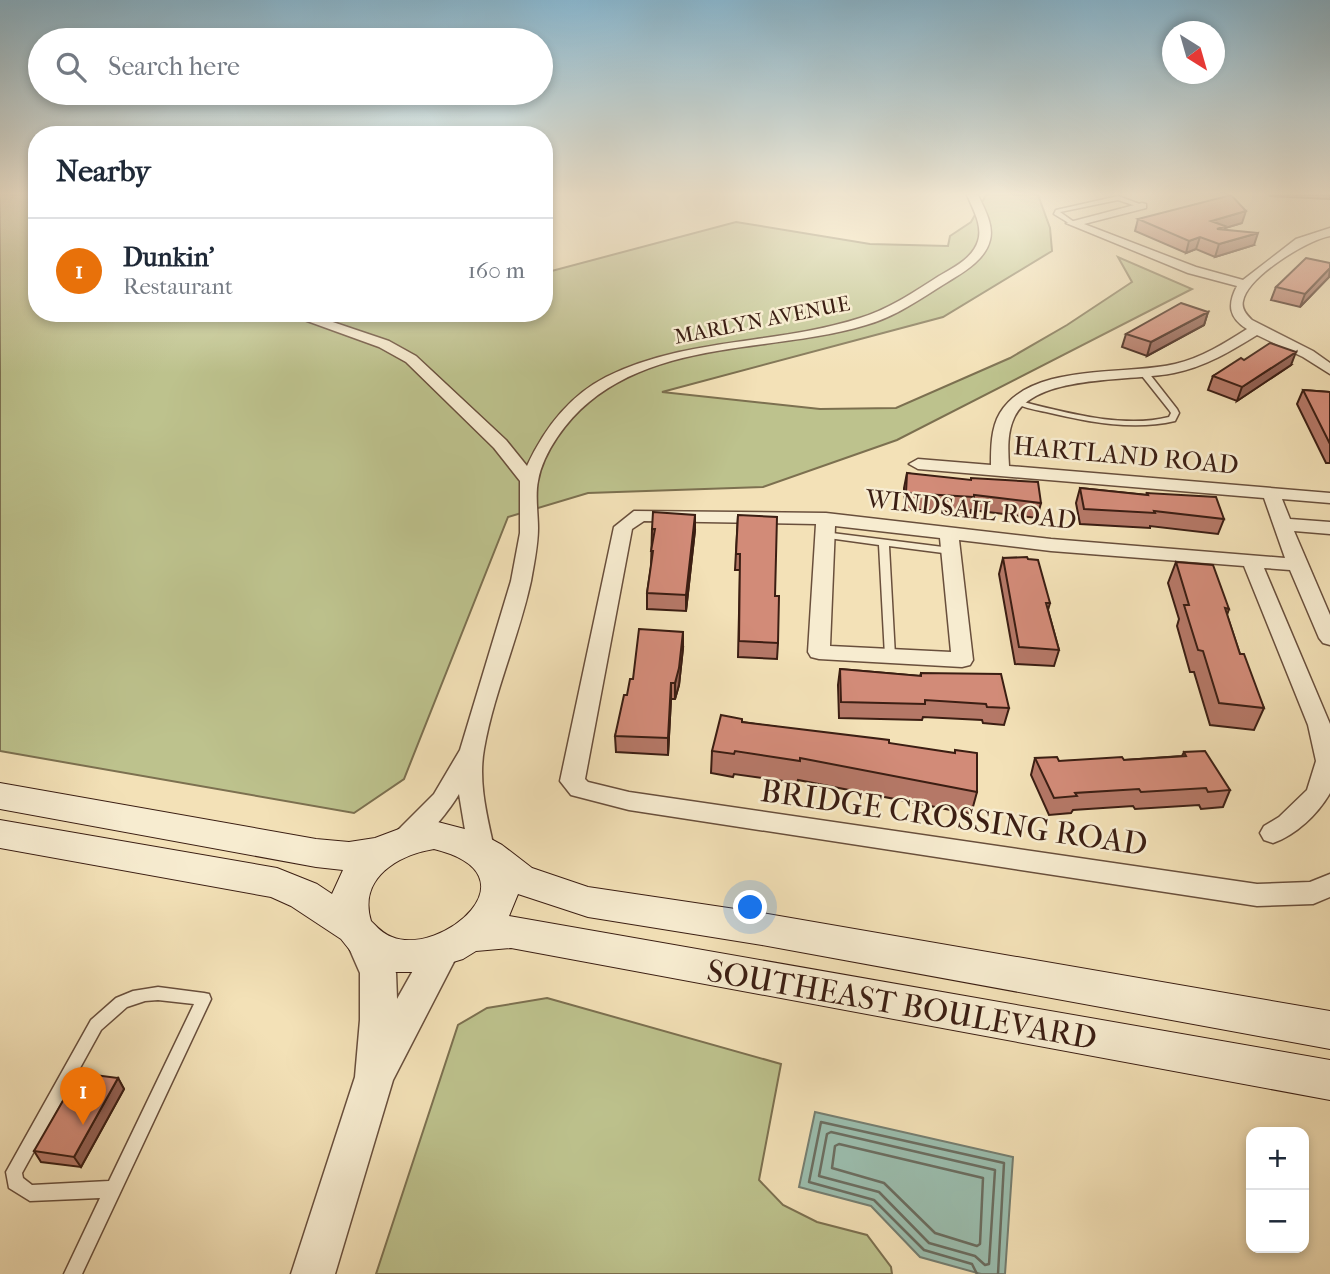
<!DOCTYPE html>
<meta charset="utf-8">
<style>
:root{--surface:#fff;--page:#f6f6f7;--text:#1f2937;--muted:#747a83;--line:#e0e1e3;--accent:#8f2418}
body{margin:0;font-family:"IM FELL French Canon",serif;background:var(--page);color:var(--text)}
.controls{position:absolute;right:21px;bottom:21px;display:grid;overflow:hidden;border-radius:14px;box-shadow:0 4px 10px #0003}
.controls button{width:63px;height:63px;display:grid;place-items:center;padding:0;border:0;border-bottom:2px solid var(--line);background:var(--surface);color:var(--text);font:35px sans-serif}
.compass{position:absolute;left:1162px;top:21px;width:63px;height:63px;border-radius:50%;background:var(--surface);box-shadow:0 4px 10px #0003;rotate:143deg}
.you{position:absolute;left:751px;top:908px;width:24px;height:24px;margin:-18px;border:5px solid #fff;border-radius:50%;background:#1a73e8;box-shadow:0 0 0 10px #1a73e833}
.badge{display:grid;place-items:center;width:46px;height:46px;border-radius:50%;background:var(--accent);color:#fff;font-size:23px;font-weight:700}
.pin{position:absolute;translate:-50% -58px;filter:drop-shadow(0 2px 4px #0008)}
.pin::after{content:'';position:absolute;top:37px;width:24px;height:21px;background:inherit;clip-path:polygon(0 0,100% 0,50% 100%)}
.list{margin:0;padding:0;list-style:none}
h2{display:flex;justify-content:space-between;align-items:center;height:91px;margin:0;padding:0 28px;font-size:30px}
h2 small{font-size:23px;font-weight:400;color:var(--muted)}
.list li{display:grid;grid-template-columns:46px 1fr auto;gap:21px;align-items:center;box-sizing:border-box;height:105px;padding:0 28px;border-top:2px solid var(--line)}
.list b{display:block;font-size:26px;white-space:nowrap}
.list p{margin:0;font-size:23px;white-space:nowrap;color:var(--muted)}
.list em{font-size:23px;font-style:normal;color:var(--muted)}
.icon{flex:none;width:38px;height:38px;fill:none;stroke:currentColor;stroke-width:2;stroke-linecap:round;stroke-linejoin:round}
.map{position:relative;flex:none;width:1330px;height:1274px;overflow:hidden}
.search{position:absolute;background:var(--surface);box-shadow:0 4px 10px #0003;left:28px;top:28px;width:525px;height:77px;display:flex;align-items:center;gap:18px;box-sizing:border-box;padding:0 24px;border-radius:38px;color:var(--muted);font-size:26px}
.panel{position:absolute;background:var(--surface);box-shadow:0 4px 10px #0003;left:28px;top:126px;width:525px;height:196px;border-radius:28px}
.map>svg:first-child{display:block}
.green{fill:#bdc28d;stroke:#7c7050;stroke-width:2}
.water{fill:#9bbeaf;stroke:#757e71;stroke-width:2}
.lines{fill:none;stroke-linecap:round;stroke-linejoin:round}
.shore{stroke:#6b6e61;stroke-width:2.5}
.service-casing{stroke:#694f3c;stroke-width:3}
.minor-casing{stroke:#694f3c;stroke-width:3}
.tertiary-casing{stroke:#694f3c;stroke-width:3}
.secondary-casing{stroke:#3b1e13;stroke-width:2}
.service{fill:#f7ecd0;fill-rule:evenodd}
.minor{fill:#f7ecd0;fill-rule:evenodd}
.tertiary{fill:#f7ecd0;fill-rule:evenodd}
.secondary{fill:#f7ecd0;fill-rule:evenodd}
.wall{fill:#b57867;stroke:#3b1e13;stroke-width:2}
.shaded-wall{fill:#936154;stroke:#3b1e13;stroke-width:2}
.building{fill:#d28b78;stroke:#3b1e13;stroke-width:2}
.labels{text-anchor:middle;stroke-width:5;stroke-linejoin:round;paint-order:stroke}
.far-street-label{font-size:21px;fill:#3b1e13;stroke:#f7ecd0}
.street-label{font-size:26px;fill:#3b1e13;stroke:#f7ecd0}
.near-street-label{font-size:32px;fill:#3b1e13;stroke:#f7ecd0}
</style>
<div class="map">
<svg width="1330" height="1274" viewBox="0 0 1330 1274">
<rect width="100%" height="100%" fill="#f3e1b7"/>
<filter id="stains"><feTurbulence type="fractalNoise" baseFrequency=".00286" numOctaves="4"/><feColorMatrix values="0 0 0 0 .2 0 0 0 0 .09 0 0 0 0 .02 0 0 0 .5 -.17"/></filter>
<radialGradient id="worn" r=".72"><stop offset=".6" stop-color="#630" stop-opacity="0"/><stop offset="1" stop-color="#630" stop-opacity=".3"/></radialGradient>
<path class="green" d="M 0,195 L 37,195 L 37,313 L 544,313 L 544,273 L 736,222 L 870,244 L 948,246 L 950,236 L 971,222 L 986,195 L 1038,195 L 1050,228 L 1052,251 L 943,317 L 662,392 L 820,409 L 896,408 L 1010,358 L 1067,325 L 1132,282 L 1118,257 L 1192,289 L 897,440 L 763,487 L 588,493 L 508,517 L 404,779 L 354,813 L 0,751 Z
M 547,998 L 781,1064 L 759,1180 L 783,1205 L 817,1222 L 867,1235 L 891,1267 L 892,1274 L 376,1274 L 458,1025 L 487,1008 Z"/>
<path class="water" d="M 815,1112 L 1013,1157 L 1005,1274 L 981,1274 L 920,1257 L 871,1206 L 799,1187 Z"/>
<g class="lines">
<path class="shore" d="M 831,1132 L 995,1170 L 989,1264 L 985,1265 L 975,1256 L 929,1243 L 879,1192 L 819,1176 L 827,1134 Z
M 839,1144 L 983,1178 L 980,1244 L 977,1246 L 935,1233 L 884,1183 L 832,1168 L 835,1146 Z
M 977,1274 L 972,1264 L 924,1250 L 874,1200 L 809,1182 L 821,1122 L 1004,1163 L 998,1274"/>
<defs>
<path id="service" d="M 1118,196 L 1145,206 L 1142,208 L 1118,200 L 1060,212 L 1074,222 L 1074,224 L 1072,225 L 1054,214 L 1056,210 Z
M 1142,372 L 1148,372 L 1177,409 L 1179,413 L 1175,421 C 1133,431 1088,422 1046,412 C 1036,410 1024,408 1015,403 L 1019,401 C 1064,412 1123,429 1169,417 L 1171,413 L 1169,410 L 1142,376 Z
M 824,532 L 951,548 L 956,551 L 951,554 L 889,546 L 895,656 L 894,658 L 890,659 L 885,656 L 879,545 L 821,537 L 819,535 L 821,533 Z
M 158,987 L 204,993 L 209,994 L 211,999 L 82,1274 L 64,1274 L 100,1198 L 30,1201 L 9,1188 L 6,1172 L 91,1020 L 116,998 L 133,991 ZM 158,1000 L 194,1004 L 109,1181 L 32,1185 L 23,1178 L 22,1173 L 101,1030 L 127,1007 L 145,1001 Z"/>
<path id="minor" d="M 967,195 L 978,195 C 984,208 994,225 990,240 C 985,261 962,273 946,283 C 920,299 895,317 866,325 C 777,352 665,339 589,402 C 567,420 543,452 538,481 C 535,495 538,514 538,528 C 538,545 534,564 531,581 C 519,637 494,692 484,749 C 478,782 487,816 494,848 L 490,855 L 481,858 L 472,855 L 468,848 L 459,794 C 451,808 426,840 411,848 C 405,851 401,849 395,847 L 391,840 L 395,833 L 434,794 L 460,750 L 511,581 L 520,533 L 520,481 L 494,448 L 406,362 L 379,347 L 285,313 L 306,313 L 389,341 L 416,356 L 506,440 L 527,466 C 544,429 569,396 606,377 C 687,337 776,345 860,318 C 889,309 914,292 939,276 C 953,268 973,258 978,241 C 983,226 973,209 967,195 Z
M 1142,203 L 1146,204 L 1146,208 L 1084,224 L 1196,267 L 1243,280 L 1296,239 L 1330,228 L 1330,236 C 1307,240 1247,277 1243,301 C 1241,309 1247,315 1252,320 L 1313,351 L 1330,363 L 1330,374 L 1303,357 L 1257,335 C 1231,351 1205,367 1174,373 C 1133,382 1034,373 1014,418 C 1007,433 1008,450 1009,466 L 1330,493 L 1330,503 L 1282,499 L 1290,519 L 1330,522 L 1330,534 L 1294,531 L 1330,615 L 1330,645 L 1323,643 L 1319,638 L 1290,570 L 1264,568 L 1330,724 L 1330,793 C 1318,814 1296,835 1273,843 L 1264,840 L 1260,833 L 1264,826 L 1279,817 L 1307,790 L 1316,761 L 1308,725 L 1244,566 L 1051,551 L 959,540 L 973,660 L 970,665 L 962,667 L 819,659 L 811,657 L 808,652 L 816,524 L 644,521 L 632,529 L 585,779 L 588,782 L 629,792 L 1257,884 L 1310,882 L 1330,874 L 1330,897 L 1313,904 L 1257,906 L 629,810 L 571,795 L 560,781 L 614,527 L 634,511 L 826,513 L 1051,539 L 1285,558 L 1264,498 L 918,469 L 909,464 L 918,459 L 991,465 C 991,448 991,428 1000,413 C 1031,362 1125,376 1175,364 C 1201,358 1225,343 1247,329 C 1229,318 1227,305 1237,286 L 1188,273 L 1066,223 ZM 835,526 L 940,538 L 951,652 L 830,646 Z"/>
<path id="tertiary" d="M 363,926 L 375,931 L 396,973 L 397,999 L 429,942 L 441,937 L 453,942 L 459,952 L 393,1080 L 335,1274 L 291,1274 L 355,1077 L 360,1020 L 360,973 L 346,941 L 351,931 Z"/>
<path id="secondary" d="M 0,783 L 316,839 L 349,842 L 375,838 L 407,826 L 434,821 L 480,833 L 502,845 L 532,868 L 588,887 L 762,913 L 1330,1011 L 1330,1049 L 762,945 L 588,917 L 518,894 L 509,916 L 1330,1060 L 1330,1100 L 511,948 L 476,951 L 463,959 L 420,972 L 392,972 L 369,964 L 353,954 L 341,939 L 291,906 L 271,897 L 0,848 L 0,820 L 277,868 L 317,884 L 332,894 L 343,870 L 316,867 L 0,809 ZM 434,849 C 540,875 441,957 392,937 C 383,934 377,927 371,921 C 358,878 398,855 434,849 Z"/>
</defs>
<use href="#service" class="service-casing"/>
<use href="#minor" class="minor-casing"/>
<use href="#tertiary" class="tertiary-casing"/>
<use href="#secondary" class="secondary-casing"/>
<use href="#service" class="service"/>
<use href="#minor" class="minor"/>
<use href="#tertiary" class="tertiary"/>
<use href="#secondary" class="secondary"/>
</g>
<path class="wall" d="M 1269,195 L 1330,195 L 1330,199 L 1270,196 Z
M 1138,219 L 1242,223 L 1225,228 L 1224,229 L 1254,245 L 1215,257 L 1196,249 L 1186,253 L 1135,231 Z
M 1329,277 L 1300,307 L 1271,300 L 1276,287 Z
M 1208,312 L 1204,325 L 1147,356 L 1122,347 L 1126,334 Z
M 1244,360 L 1291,365 L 1237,401 L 1208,390 L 1213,376 Z
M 1303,390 L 1330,392 L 1330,463 L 1326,463 L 1297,404 Z
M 907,473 L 1041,503 L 1037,518 L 971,510 L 971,513 L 904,509 L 904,488 Z
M 1080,488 L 1146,495 L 1147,493 L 1224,519 L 1218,534 L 1150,526 L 1150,528 L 1080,524 L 1076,503 Z
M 738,515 L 775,596 L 778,643 L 777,659 L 738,657 L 740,570 L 735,570 Z
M 652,529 L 695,530 L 686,611 L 647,609 L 647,593 L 651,567 Z
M 1003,558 L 1050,603 L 1048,610 L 1059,650 L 1054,666 L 1015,664 L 999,574 Z
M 1176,562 L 1229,609 L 1227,615 L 1240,654 L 1264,708 L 1254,730 L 1210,725 L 1194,672 L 1190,672 L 1177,626 L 1179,619 L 1168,583 Z
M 683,648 L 679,685 L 675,699 L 671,699 L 668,755 L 616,752 L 615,736 L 633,679 Z
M 840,669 L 920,676 L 921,673 L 1009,708 L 1004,725 L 983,723 L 982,720 L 923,717 L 922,720 L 839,718 L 838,685 Z
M 742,722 L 889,743 L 977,792 L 971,814 L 798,780 L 797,783 L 734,774 L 733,777 L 711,773 L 712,751 Z
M 1184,752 L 1230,790 L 1223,807 L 1201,809 L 1199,805 L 1135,809 L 1133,806 L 1073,810 L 1071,813 L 1049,815 L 1031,775 L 1035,758 L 1059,761 L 1124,760 L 1182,756 Z
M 118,1078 L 124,1089 L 81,1167 L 41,1162 L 34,1151 Z"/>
<path class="shaded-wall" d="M 1246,211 L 1242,223 L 1225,228 L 1222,238 L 1211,221 Z
M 1258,233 L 1254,245 L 1215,257 L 1219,244 Z
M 1200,237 L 1196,249 L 1186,253 L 1189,241 Z
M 1330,268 L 1329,277 L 1300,307 L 1305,294 Z
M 1208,312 L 1204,325 L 1147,356 L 1151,342 Z
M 1296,352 L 1291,365 L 1237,401 L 1242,387 Z
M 695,515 L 695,530 L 686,611 L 686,595 Z
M 683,632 L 683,648 L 679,685 L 675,699 L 675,683 Z
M 671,683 L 671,699 L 668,755 L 668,738 Z
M 118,1078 L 124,1089 L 81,1167 L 74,1157 Z"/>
<path class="building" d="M 1231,195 L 1246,211 L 1211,221 L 1225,226 L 1217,229 L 1258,233 L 1219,244 L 1200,237 L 1189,241 L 1138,219 Z
M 1306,258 L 1330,263 L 1330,268 L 1305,294 L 1276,287 Z
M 1181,303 L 1208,312 L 1151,342 L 1126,334 Z
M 1270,343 L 1296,352 L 1242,387 L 1213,376 L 1241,358 L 1244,360 Z
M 1303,390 L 1330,392 L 1330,444 Z
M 907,473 L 971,480 L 971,478 L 1038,482 L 1041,503 L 974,495 L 974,497 L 906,493 Z
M 1080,488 L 1148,495 L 1147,493 L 1216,497 L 1224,519 L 1154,511 L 1155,513 L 1084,509 Z
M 653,512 L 695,515 L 686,595 L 647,593 L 653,551 L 651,551 L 655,529 L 652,529 Z
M 738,515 L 777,517 L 775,596 L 779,596 L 778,643 L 739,641 L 740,554 L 736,554 Z
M 1027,557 L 1028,559 L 1038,560 L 1050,603 L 1046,603 L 1059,650 L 1019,647 L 1003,558 Z
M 1176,562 L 1213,565 L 1229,609 L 1225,608 L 1240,654 L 1244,654 L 1264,708 L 1219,703 L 1203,651 L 1198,650 L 1184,605 L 1189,605 Z
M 639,629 L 683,632 L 679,668 L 675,683 L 671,683 L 668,738 L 615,736 L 624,695 L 627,695 L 630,679 L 633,679 Z
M 840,669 L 921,676 L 921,673 L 1001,674 L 1009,708 L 987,707 L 986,704 L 925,700 L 925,704 L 841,702 Z
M 721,715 L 742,719 L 742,722 L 889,740 L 889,743 L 955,753 L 955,750 L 977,753 L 977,792 L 800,758 L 800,761 L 735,751 L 734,754 L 712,751 Z
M 1205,751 L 1230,790 L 1208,792 L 1206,788 L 1141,792 L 1139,789 L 1075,793 L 1077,796 L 1054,798 L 1035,758 L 1057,757 L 1059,761 L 1122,757 L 1124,760 L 1186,756 L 1184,752 Z
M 79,1073 L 118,1078 L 74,1157 L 34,1151 Z"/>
<linearGradient id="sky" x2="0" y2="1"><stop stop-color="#89b8d1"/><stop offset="0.52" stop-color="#faf2df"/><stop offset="1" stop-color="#faf2df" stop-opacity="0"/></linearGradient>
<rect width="1330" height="373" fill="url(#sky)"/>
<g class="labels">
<g class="far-street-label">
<text transform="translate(762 320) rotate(-11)" y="7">MARLYN AVENUE</text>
</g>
<g class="street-label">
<text transform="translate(1126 455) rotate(5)" y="9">HARTLAND ROAD</text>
<text transform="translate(971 509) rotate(6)" y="9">WINDSAIL ROAD</text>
</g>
<g class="near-street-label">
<text transform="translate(954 817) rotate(8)" y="11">BRIDGE CROSSING ROAD</text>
<text transform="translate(902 1004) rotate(10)" y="11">SOUTHEAST BOULEVARD</text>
</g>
</g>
<rect width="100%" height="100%" filter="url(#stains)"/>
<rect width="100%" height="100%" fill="url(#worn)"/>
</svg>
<div class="controls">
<button>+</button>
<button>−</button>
</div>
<svg class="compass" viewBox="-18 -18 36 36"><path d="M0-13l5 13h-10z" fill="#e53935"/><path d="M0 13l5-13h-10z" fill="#747a83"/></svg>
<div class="you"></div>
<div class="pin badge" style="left:83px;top:1125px;background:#e8710a">1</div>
<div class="search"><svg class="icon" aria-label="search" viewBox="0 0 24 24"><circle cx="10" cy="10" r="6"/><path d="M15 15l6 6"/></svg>Search here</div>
<section class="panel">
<h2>Nearby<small></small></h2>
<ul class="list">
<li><span class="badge" style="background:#e8710a">1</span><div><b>Dunkin'</b><p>Restaurant</p></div><em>160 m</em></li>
</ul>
</section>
</div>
